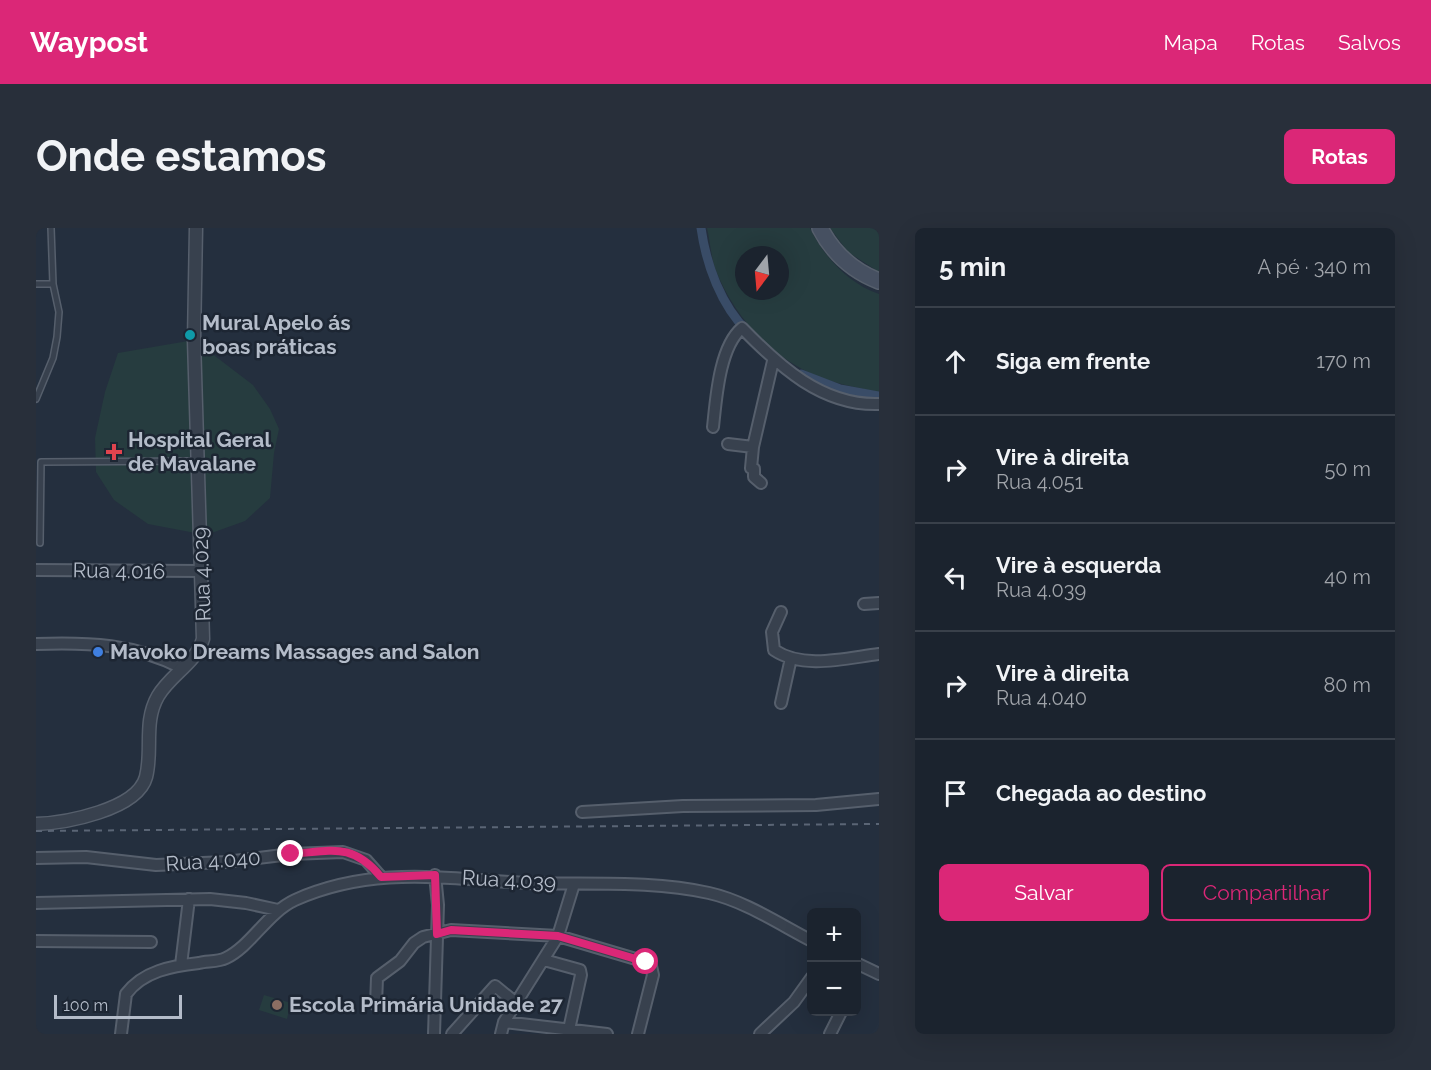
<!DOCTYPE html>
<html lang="pt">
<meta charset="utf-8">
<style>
:root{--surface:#1b232e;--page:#282f3a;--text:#f1f3f6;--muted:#a0a4aa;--line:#39404a;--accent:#db2777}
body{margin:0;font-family:Raleway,sans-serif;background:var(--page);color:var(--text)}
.controls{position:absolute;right:18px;bottom:18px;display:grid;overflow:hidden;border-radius:9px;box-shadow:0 6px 24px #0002}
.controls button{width:54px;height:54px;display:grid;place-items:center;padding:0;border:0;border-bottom:2px solid var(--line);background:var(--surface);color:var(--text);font:30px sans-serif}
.compass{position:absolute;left:699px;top:18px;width:54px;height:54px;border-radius:50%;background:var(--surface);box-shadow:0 6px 24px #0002;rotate:196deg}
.scale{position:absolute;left:18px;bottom:15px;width:128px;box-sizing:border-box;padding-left:6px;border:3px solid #b4bcc9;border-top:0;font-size:16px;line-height:21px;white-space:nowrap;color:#b4bcc9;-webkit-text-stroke:4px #1d2633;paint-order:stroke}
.stop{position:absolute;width:18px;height:18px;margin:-14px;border:4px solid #db2777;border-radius:50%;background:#fff}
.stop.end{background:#db2777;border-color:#fff;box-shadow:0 2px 6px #0008}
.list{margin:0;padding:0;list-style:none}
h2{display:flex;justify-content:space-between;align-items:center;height:78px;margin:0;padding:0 24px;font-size:26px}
h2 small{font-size:20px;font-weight:400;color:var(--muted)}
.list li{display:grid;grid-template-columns:39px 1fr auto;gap:18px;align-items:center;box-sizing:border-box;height:108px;padding:0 24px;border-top:2px solid var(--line)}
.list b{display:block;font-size:22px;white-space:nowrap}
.list p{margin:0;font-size:20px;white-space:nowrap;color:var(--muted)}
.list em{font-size:20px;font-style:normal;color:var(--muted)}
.actions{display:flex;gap:12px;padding:18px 24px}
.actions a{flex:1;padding:14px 0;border:2px solid var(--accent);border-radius:9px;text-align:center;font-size:21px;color:var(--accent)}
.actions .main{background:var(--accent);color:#fff}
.icon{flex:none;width:33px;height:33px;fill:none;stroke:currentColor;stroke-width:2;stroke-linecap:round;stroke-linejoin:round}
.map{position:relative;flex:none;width:843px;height:806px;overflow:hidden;border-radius:9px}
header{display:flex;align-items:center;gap:36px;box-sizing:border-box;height:84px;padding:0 30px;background:var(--accent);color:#fff}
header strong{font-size:28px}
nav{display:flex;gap:33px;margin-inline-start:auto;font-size:21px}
.intro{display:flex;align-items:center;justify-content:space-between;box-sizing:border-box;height:144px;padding:0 36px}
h1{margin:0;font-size:42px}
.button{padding:15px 27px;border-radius:9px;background:var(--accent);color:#fff;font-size:21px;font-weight:700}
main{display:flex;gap:36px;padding:0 36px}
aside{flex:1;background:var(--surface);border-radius:9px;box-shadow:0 6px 24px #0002}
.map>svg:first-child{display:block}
.green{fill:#263c3f;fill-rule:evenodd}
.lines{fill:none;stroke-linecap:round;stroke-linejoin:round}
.canal{stroke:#394c67;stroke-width:9}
.service-casing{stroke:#565f6c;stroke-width:8}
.minor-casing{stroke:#565f6c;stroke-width:14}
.tertiary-casing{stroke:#565f6c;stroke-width:15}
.secondary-casing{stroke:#565f6c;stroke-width:18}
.service{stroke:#38414e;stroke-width:5}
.minor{stroke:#38414e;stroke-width:10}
.tertiary{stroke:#38414e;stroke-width:12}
.secondary{stroke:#465061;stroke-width:15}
.rail{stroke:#5a6575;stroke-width:2;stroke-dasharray:6 6;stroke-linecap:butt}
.route{stroke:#db2777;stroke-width:8}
.culture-dot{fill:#0f9aa8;stroke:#1d2633;stroke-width:2}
.health-dot{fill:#e0444e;stroke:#1d2633;stroke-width:2}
.shop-dot{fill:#3f7fe0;stroke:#1d2633;stroke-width:2}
.education-dot{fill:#8d6e63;stroke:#1d2633;stroke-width:2}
.labels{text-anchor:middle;stroke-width:5;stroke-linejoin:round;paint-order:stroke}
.poi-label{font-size:21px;font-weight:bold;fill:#b4bcc9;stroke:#1d2633;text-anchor:start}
.street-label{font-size:21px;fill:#b4bcc9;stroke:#1d2633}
</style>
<header>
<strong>Waypost</strong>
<nav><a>Mapa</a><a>Rotas</a><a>Salvos</a></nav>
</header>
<div class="intro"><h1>Onde estamos</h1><a class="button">Rotas</a></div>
<main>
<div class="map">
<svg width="843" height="806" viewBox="0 0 843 806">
<rect width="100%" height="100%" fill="#242f3e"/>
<path class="green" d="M 671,0 L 774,0 C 787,28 813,56 843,66 L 843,164 C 823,160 800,156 781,148 C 734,129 697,87 679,40 C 675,28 674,13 671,0 ZM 708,27 L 744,27 L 744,63 L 708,63 Z
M 794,0 L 843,0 L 843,44 L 812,24 Z
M 158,112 L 217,157 L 234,181 L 243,201 L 238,225 L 234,270 L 209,293 L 170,307 L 112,296 L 78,272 L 60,244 L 59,210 L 69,164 L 82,125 Z
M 228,767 L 255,775 L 251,791 L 223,782 Z"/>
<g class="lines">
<path class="canal" d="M 665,0 C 670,36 685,78 712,104
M 765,146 L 804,161 L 843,168"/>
<defs>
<path id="service" d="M 0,56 L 17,56
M 0,171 L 17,130 L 21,109 L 23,84 L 17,56 L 15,0
M 4,315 L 5,234 L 161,233"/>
<path id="minor" d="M 677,199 C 680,172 683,119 706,100 C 743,138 786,178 843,176
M 692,216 L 717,219
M 725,255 L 718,249 L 718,241 L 715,240 L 717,219 L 737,133
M 0,342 L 166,343
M 828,376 L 843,375
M 745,384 L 736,404 L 738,422 C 768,442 810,430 843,426
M 0,416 C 51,414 100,416 146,440
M 745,475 L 755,430
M 546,584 L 647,578 L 780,577 L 843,571
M 0,630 L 50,629 L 120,637 L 190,634 L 255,626 L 307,624 L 330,632 L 345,649
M 0,675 L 174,671 L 210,675 L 242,682
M 0,713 L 115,714
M 508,732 L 544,742 L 545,747 L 532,806
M 820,735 L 843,746
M 145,737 L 153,671
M 340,777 L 341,750 L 364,733 L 378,715 L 387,709 L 415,702 L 522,708 L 610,734 L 615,738 L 617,747 L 602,806
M 468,794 L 571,806
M 85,806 L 90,766 C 107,743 136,738 163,735 C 171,733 182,734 190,730 C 215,718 231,685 259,672 C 338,637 409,651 492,655 C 552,657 614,652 673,665 C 709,673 743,696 776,713
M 398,806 L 402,677 L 399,647
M 416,806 L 459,758 L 480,775
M 465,806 L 468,794 L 522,708 L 538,656
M 724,806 L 758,774 L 776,749
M 794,806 L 805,784"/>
<path id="tertiary" d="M 0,596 C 29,595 101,582 110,549 C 117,522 107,494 122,468 C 135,446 160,435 167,411 L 158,112 L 160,0"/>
<path id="secondary" d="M 784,0 C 797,25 817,43 843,53"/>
</defs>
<use href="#service" class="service-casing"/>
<use href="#minor" class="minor-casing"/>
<use href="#tertiary" class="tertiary-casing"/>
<use href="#secondary" class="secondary-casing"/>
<use href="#service" class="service"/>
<use href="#minor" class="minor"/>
<use href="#tertiary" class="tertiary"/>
<use href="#secondary" class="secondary"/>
<path class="rail" d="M 0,603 L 843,596"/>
</g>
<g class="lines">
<path class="route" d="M 255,626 C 296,623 316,614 345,649 L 399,647 L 401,706 L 415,702 L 522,708 L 610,734"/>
</g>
<circle class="culture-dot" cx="154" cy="107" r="6"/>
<path class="health-dot" d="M75 215h6v6h6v6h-6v6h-6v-6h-6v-6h6z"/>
<circle class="shop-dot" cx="62" cy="424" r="6"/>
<circle class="education-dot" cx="241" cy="777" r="6"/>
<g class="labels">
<g class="poi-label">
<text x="166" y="102">Mural Apelo ás<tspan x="166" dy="24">boas práticas</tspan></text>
<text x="92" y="219">Hospital Geral<tspan x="92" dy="24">de Mavalane</tspan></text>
<text x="74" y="431">Mavoko Dreams Massages and Salon</text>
<text x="253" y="784">Escola Primária Unidade 27</text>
</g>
<g class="street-label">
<text transform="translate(83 343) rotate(1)" y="7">Rua 4.016</text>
<text transform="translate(166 346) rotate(-92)" y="7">Rua 4.029</text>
<text transform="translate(177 633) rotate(-4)" y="7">Rua 4.040</text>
<text transform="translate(473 652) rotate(3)" y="7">Rua 4.039</text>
</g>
</g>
</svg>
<div class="controls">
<button>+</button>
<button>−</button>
</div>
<svg class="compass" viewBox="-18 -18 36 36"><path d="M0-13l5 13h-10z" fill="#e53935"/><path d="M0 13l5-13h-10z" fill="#a0a4aa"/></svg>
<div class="scale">100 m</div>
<div class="stop" style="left:610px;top:734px"></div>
<div class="stop end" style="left:255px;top:626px"></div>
</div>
<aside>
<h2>5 min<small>A pé · 340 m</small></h2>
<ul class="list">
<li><svg class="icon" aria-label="ahead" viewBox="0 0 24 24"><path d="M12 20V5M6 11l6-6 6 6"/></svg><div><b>Siga em frente</b></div><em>170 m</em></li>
<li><svg class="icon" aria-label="right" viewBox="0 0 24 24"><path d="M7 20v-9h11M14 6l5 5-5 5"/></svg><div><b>Vire à direita</b><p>Rua 4.051</p></div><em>50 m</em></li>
<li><svg class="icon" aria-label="left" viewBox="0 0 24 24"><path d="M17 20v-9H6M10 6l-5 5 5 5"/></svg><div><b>Vire à esquerda</b><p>Rua 4.039</p></div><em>40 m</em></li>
<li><svg class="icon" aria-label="right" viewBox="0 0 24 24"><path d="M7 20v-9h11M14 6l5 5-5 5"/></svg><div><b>Vire à direita</b><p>Rua 4.040</p></div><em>80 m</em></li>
<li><svg class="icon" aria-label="arrive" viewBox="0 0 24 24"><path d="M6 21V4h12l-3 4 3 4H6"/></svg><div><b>Chegada ao destino</b></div></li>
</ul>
<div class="actions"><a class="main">Salvar</a><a>Compartilhar</a></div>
</aside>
</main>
